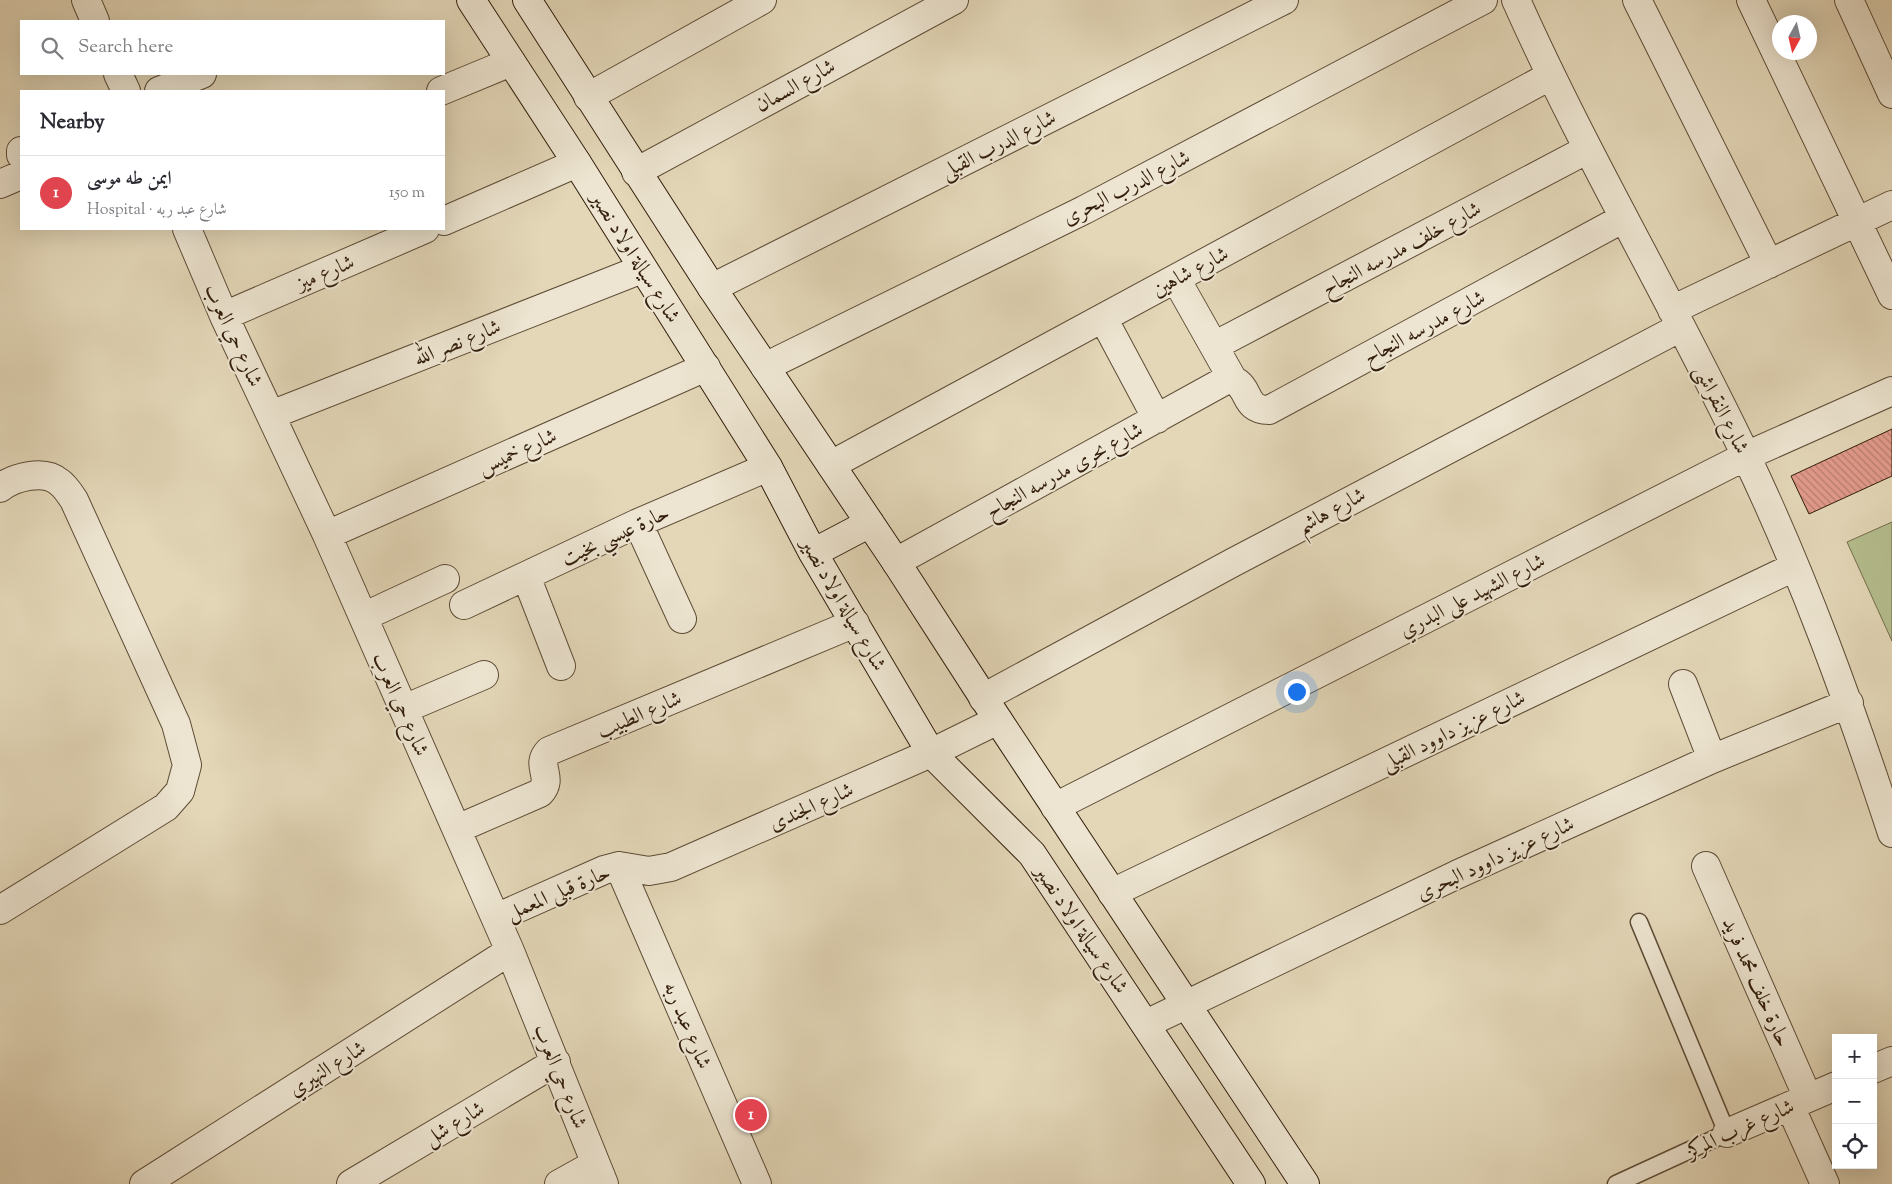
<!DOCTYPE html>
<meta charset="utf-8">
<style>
:root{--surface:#fff;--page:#f7f7f7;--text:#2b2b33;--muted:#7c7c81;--line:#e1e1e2;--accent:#111827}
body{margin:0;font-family:"Sorts Mill Goudy",Amiri,serif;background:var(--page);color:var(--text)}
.controls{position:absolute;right:15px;bottom:15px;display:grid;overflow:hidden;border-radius:0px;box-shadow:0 5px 20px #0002}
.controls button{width:45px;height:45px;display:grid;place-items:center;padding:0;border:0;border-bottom:1px solid var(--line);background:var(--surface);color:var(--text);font:25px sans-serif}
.compass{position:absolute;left:1772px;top:15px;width:45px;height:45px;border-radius:50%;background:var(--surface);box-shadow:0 5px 20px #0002;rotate:188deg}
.you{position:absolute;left:1296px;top:691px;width:18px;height:18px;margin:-12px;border:4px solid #fff;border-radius:50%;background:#1a73e8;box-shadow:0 0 0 8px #1a73e833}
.badge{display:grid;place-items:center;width:32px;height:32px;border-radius:50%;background:var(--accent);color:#fff;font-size:16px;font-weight:700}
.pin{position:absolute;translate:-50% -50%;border:2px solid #fff;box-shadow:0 1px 5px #0006}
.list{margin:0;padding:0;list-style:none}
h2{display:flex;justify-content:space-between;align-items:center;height:65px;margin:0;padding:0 20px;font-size:21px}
h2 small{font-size:16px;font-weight:400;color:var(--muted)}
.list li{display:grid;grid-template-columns:32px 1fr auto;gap:15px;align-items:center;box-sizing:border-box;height:75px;padding:0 20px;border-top:1px solid var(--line)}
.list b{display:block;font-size:19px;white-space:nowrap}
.list p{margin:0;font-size:16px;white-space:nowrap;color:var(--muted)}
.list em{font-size:16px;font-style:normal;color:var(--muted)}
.icon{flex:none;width:28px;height:28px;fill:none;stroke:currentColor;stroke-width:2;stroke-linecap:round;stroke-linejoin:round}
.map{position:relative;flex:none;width:1892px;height:1184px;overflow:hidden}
.search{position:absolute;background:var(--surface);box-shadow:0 5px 20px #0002;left:20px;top:20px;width:425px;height:55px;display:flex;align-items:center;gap:12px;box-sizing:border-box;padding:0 18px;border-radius:0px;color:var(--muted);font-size:19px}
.panel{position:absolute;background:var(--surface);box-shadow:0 5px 20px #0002;left:20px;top:90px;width:425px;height:140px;border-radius:0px}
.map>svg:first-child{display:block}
.pitch{fill:#b5be8e;stroke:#746e4c}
.building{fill:url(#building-back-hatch);stroke:#321e0b}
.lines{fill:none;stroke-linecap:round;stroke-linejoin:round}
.service-casing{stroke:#5e4c36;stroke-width:19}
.minor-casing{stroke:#5e4c36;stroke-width:30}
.secondary-casing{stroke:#321e0b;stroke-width:30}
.service{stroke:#ede5d1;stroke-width:16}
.minor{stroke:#ede5d1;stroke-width:28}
.secondary{stroke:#ede5d1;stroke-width:28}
.labels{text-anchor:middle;stroke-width:4;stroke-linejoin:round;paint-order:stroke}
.street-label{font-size:21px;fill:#321e0b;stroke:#ede5d1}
</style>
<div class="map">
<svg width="1892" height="1184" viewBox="0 0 1892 1184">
<defs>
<pattern id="building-back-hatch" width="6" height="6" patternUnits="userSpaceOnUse" patternTransform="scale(1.25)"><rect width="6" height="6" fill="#e29b8c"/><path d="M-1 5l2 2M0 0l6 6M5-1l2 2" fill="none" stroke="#b87e71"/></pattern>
</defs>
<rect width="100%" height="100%" fill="#e3d7b8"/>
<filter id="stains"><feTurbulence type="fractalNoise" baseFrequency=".004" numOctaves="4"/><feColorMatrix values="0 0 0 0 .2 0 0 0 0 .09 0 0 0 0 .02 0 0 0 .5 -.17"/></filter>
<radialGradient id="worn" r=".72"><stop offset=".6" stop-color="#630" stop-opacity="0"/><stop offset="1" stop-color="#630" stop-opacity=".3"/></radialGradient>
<path class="pitch" d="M 1892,522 L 1892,641 L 1847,542 Z"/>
<path class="building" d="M 1892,429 L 1892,476 L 1809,514 L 1791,476 Z"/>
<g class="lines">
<defs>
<path id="service" d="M 1616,1184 L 1727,1133 L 1639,922"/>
<path id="minor" d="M 86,0 L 95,21
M 1516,0 C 1585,155 1673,302 1746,456 C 1804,577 1850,705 1892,833
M 1637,0 L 1769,264
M 1751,0 L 1892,295
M 1849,0 L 1892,94
M 118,74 L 126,91
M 159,91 L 202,74
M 441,91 L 511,62
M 588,97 L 762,0
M 21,151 L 21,155
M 636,172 L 954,0
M 0,184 L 21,175
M 444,221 L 577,163
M 187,229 L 224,316 L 327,535 L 510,951 L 604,1184
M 1176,279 L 1233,380 C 1251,388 1243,410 1269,410 L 1624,218
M 712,288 L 1284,0
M 1672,310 L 1892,205
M 224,316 L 425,229
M 1103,318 L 1157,419
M 1214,346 L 1588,149
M 765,367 L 1084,210 L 1483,0
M 271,415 L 642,269
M 831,465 L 1550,76
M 0,488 C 14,477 44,469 59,482 C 65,486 70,494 74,500 L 176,724 L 187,765 L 180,791 L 166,807 L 0,910
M 638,523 L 682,619
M 327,535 L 706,367
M 896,562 L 1226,380 L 1233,380
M 526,576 L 561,666
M 464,605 L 638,523 L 768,467
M 363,617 L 445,579
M 1683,684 L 1712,759
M 983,698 L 1232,563 L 1681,327
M 404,709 L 484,675
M 1055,807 L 1746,456 L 1892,391
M 457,829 L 540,793 C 555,777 534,766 549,751 L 855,623
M 619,866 L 757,1184
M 1706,866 L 1808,1098
M 1112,893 L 1794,567
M 496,918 L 604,870 L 619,866 L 649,871 L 671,867 L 931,753 L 998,720
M 1146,1024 L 1456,875 L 1712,759 L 1849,703
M 1873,1069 L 1892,1061
M 1790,1106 L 1825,1184
M 1727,1133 L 1836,1086
M 144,1184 L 510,951
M 351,1184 L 556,1062
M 559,1184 L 595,1164"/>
<path id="secondary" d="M 471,0 L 577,163 L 768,467 L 813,553 L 931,753 L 1032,854 L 1251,1184
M 527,0 L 712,288 L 896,562 L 998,720 L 1305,1184
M 813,553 L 870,523"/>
</defs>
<use href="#service" class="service-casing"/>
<use href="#minor" class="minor-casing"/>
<use href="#secondary" class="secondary-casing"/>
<use href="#service" class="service"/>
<use href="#minor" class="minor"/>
<use href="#secondary" class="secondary"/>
</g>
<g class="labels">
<g class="street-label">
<text transform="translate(795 85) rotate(-29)" y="7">شارع السمان</text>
<text transform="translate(998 144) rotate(-27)" y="7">شارع الدرب القبلى</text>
<text transform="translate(1126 187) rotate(-27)" y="7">شارع الدرب البحرى</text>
<text transform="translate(1401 248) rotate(-28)" y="7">شارع خلف مدرسه النجاح</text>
<text transform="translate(636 257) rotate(58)" y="7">شارع سيالة اولاد نصير</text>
<text transform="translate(1190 271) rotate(-28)" y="7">شارع شاهين</text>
<text transform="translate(325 272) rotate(-23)" y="7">شارع ميز</text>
<text transform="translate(1424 327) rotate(-28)" y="7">شارع مدرسه النجاح</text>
<text transform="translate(234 335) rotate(65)" y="7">شارع حي العرب</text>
<text transform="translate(457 342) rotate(-22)" y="7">شارع نصر الله</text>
<text transform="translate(1722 409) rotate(63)" y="7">شارع النقراشى</text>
<text transform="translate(517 451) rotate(-24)" y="7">شارع خميس</text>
<text transform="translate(1064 470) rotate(-29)" y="7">شارع بحرى مدرسه النجاح</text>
<text transform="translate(1331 510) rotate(-28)" y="7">شارع هاشم</text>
<text transform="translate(615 535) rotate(-25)" y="7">حارة عيسي بخيت</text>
<text transform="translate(1472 595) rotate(-27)" y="7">شارع الشهيد على البدري</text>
<text transform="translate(844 604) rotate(60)" y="7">شارع سيالة اولاد نصير</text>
<text transform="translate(401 704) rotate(66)" y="7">شارع حي العرب</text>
<text transform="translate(639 714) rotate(-23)" y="7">شارع الطبيب</text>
<text transform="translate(1453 730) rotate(-26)" y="7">شارع عزيز داوود القبلى</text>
<text transform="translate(811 806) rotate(-24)" y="7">شارع الجندى</text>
<text transform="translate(1495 858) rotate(-25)" y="7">شارع عزيز داوود البحرى</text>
<text transform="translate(558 892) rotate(-23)" y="7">حارة قبلى المعمل</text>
<text transform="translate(1082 929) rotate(56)" y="7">شارع سيالة اولاد نصير</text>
<text transform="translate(1757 982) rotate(66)" y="7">حارة خلف محمد فريد</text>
<text transform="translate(688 1025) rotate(67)" y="7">شارع عبد ربه</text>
<text transform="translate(327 1068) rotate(-32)" y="7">شارع النهيري</text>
<text transform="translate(561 1076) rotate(68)" y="7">شارع حي العرب</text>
<text transform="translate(454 1123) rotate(-31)" y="7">شارع شل</text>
<text transform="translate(1740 1128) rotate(-24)" y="7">شارع غرب المركز</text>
</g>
</g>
<rect width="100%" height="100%" filter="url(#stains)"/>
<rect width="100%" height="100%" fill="url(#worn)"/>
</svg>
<div class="controls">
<button>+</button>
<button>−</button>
<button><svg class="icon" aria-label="locate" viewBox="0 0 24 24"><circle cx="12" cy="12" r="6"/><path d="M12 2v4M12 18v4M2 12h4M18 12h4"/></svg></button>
</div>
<svg class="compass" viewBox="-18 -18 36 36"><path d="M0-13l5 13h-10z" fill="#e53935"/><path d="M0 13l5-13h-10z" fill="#7c7c81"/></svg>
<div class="you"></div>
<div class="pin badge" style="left:751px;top:1115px;background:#e0444e">1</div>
<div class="search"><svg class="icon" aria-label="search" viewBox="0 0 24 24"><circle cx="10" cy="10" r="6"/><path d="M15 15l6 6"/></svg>Search here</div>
<section class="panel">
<h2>Nearby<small></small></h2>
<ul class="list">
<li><span class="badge" style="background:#e0444e">1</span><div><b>ايمن طه موسى</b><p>Hospital · شارع عبد ربه</p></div><em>150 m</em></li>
</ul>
</section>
</div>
